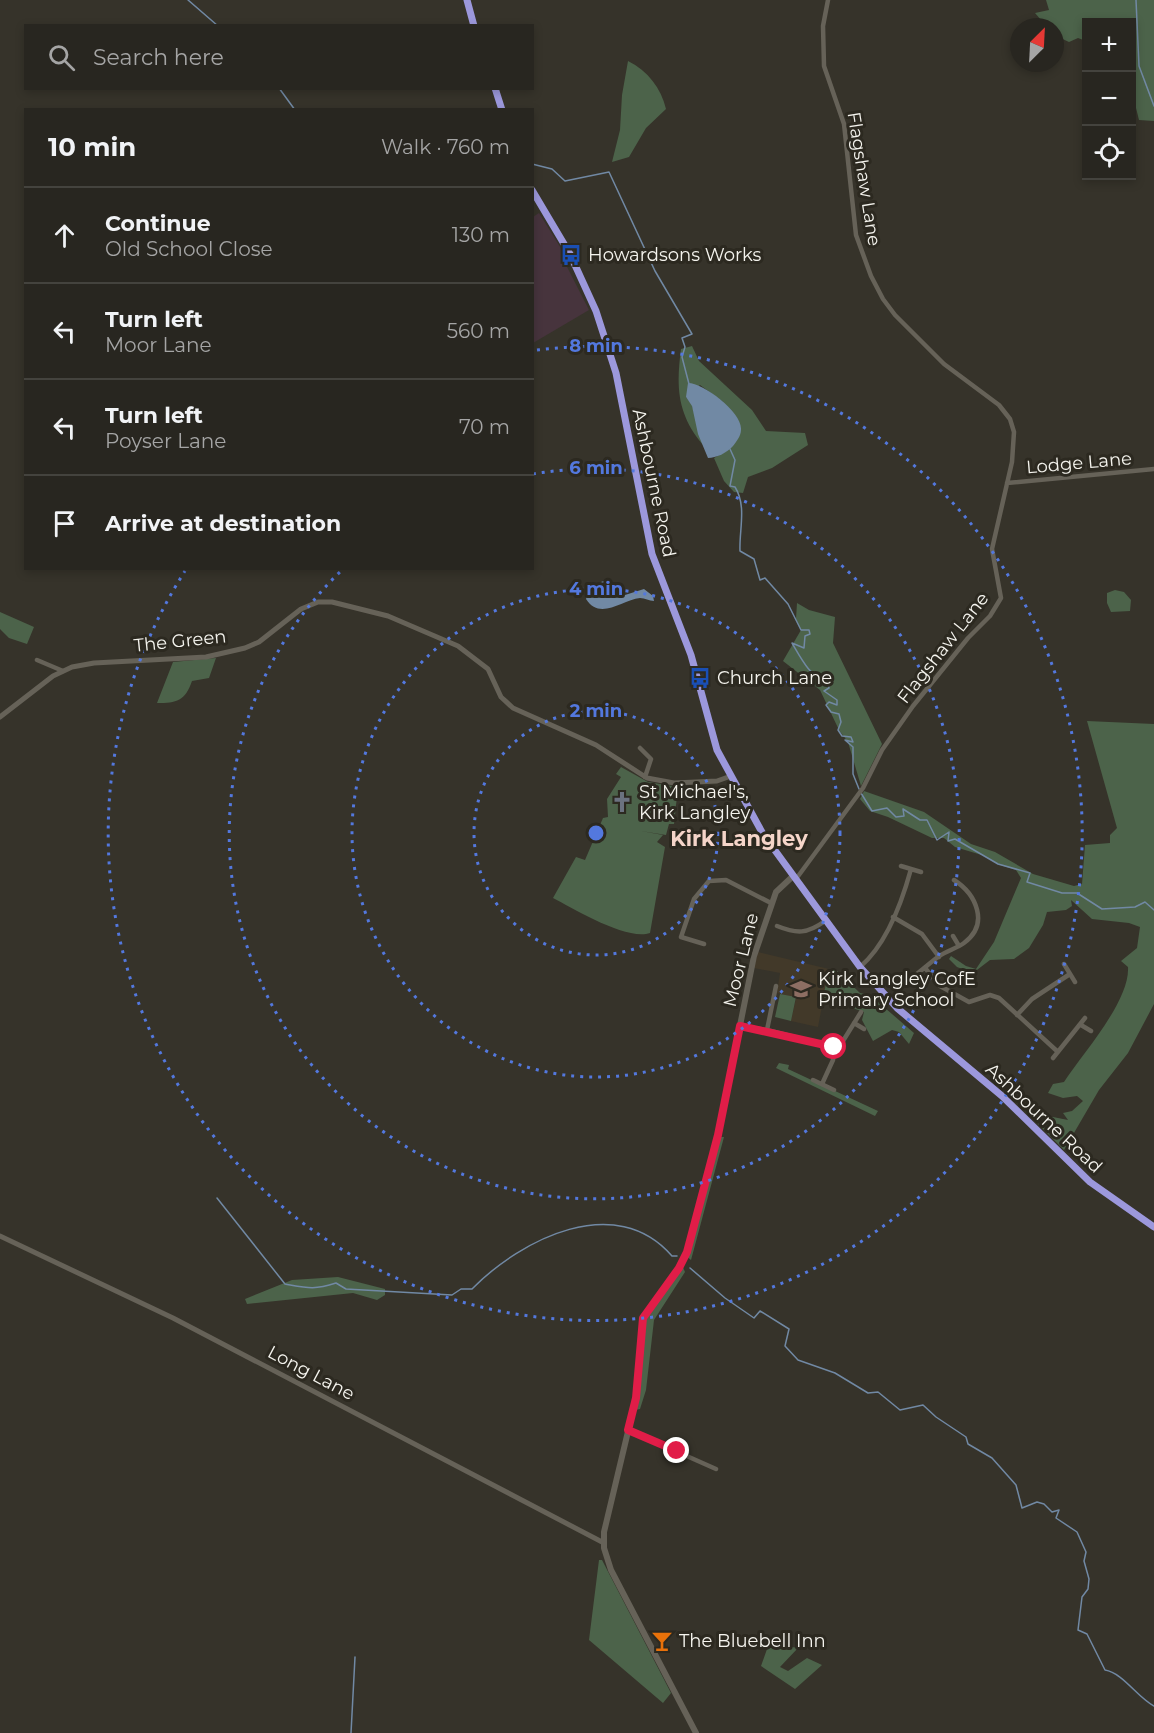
<!DOCTYPE html>
<meta charset="utf-8">
<style>
:root{--surface:#282620;--page:#302e29;--text:#f1f3f6;--muted:#a5a5a5;--line:#44433e}
body{margin:0;font-family:Montserrat,sans-serif;background:var(--page);color:var(--text)}
.controls{position:absolute;right:18px;top:18px;display:grid;overflow:hidden;border-radius:0px;box-shadow:0 3px 9px #0003}
.controls button{width:54px;height:54px;display:grid;place-items:center;padding:0;border:0;border-bottom:2px solid var(--line);background:var(--surface);color:var(--text);font:30px sans-serif}
.compass{position:absolute;left:1010px;top:18px;width:54px;height:54px;border-radius:50%;background:var(--surface);box-shadow:0 3px 9px #0003;rotate:24deg}
.stop{position:absolute;width:18px;height:18px;margin:-14px;border:4px solid #e11d48;border-radius:50%;background:#fff}
.stop.end{background:#e11d48;border-color:#fff;box-shadow:0 2px 6px #0008}
.list{margin:0;padding:0;list-style:none}
h2{display:flex;justify-content:space-between;align-items:center;height:78px;margin:0;padding:0 24px;font-size:26px}
h2 small{font-size:20px;font-weight:400;color:var(--muted)}
.list li{display:grid;grid-template-columns:39px 1fr auto;gap:18px;align-items:center;box-sizing:border-box;height:96px;padding:0 24px;border-top:2px solid var(--line)}
.list b{display:block;font-size:22px;white-space:nowrap}
.list p{margin:0;font-size:20px;white-space:nowrap;color:var(--muted)}
.list em{font-size:20px;font-style:normal;color:var(--muted)}
.icon{flex:none;width:33px;height:33px;fill:none;stroke:currentColor;stroke-width:2;stroke-linecap:round;stroke-linejoin:round}
.map{position:relative;flex:none;width:1154px;height:1733px;overflow:hidden}
.search{position:absolute;background:var(--surface);box-shadow:0 3px 9px #0003;left:24px;top:24px;width:510px;height:66px;display:flex;align-items:center;gap:15px;box-sizing:border-box;padding:0 21px;border-radius:0px;color:var(--muted);font-size:22px}
.panel{position:absolute;background:var(--surface);box-shadow:0 3px 9px #0003;left:24px;top:108px;width:510px;height:462px;border-radius:0px}
.map>svg:first-child{display:block}
.industrial{fill:#47343d}
.education{fill:#423929}
.green{fill:#4c634a}
.water{fill:#7189a4}
.lines{fill:none;stroke-linecap:round;stroke-linejoin:round}
.stream{stroke:#7189a4;stroke-width:1.5}
.minor{stroke:#666258;stroke-width:4.5}
.tertiary{stroke:#666258;stroke-width:5}
.secondary{stroke:#666258;stroke-width:6}
.trunk{stroke:#9c98dc;stroke-width:7}
.route{stroke:#e11d48;stroke-width:8}
.ring{fill:none;stroke:#5378de;stroke-width:3;stroke-dasharray:3 6}
.labels{text-anchor:middle;stroke-width:6;stroke-linejoin:round;paint-order:stroke}
.street-label{font-size:18px;fill:#f5f4ee;stroke:#2c2920}
.poi-label{font-size:18px;fill:#f5f4ee;stroke:#2c2920;text-anchor:start}
.quarter-label{font-size:21px;font-weight:bold;fill:#f5d5c9;stroke:#2c2920}
.centre{fill:#5378de;stroke:#2c2920;stroke-width:3}
.ring-label{font-size:18px;text-anchor:middle;font-weight:bold;fill:#5378de;stroke:#2c2920;stroke-width:6;stroke-linejoin:round;paint-order:stroke}
</style>
<div class="map">
<svg width="1154" height="1733" viewBox="0 0 1154 1733">
<rect width="100%" height="100%" fill="#36332a"/>
<path class="industrial" d="M 539,213 L 562,250 L 563,259 L 589,310 L 533,343 L 533,217 Z"/>
<path class="education" d="M 758,952 L 829,969 L 818,1027 L 791,1021 L 796,998 L 777,993 L 780,973 L 754,968 Z"/>
<path class="green" d="M 1046,0 L 1154,0 L 1154,121 L 1139,120 L 1132,92 L 1132,22 L 1086,22 L 1086,41 L 1078,38 L 1069,42 L 1056,36 L 1055,27 L 1047,27 L 1035,13 L 1049,10 Z
M 628,61 C 648,71 661,88 666,109 L 646,128 L 629,157 L 612,162 L 620,130 L 622,95 Z
M 692,346 L 699,361 L 752,410 L 766,431 L 805,433 L 808,445 L 772,468 L 748,477 L 743,493 L 734,492 L 724,481 L 714,458 L 730,449 L 723,402 L 700,385 L 686,397 L 692,405 L 703,445 C 677,414 676,387 681,349 Z
M 1115,590 L 1124,592 L 1131,600 L 1130,611 L 1111,612 L 1107,603 L 1107,593 Z
M 797,603 L 809,610 L 835,617 L 833,643 L 882,744 L 861,786 L 848,742 L 839,730 L 820,690 L 783,661 L 801,630 L 796,619 Z
M 0,612 L 34,627 L 27,644 L 9,638 L 0,629 Z
M 216,658 L 209,678 L 192,681 C 185,701 177,703 157,703 L 173,662 Z
M 1087,721 L 1154,724 L 1154,1004 L 1128,1053 L 1099,1090 L 1064,1150 L 1038,1124 L 1053,1117 L 1068,1120 L 1063,1113 L 1072,1111 L 1083,1101 L 1077,1096 L 1063,1098 L 1048,1093 L 1053,1084 L 1064,1082 C 1083,1053 1130,1001 1128,967 L 1121,961 L 1137,948 L 1140,927 L 1129,923 L 1092,919 L 1071,900 L 1072,906 L 1066,910 L 1047,912 L 1043,925 L 1029,948 L 1014,959 L 990,960 L 973,973 L 957,967 L 949,959 L 951,956 L 966,966 L 976,969 L 994,942 L 1021,878 L 1016,870 L 997,864 L 985,856 L 955,847 L 944,838 L 932,838 L 888,817 L 870,811 L 860,799 L 864,791 L 924,812 L 971,844 L 995,852 L 1033,874 L 1074,886 L 1082,884 L 1085,845 L 1110,843 L 1110,835 L 1117,828 Z
M 621,767 L 648,782 L 672,786 L 671,794 L 677,796 L 674,824 L 669,824 L 666,835 L 641,831 L 663,835 L 657,842 L 665,847 L 650,933 C 627,941 574,909 553,898 L 576,857 L 585,860 L 603,818 L 608,817 L 607,799 L 621,777 L 616,774 Z
M 829,969 L 837,971 L 860,993 L 870,995 L 914,1033 L 909,1044 L 899,1032 L 892,1030 L 873,1041 L 862,1020 L 864,1012 L 832,1001 L 831,1004 L 822,1003 Z
M 780,994 L 796,997 L 791,1021 L 775,1017 Z
M 779,1063 L 789,1065 L 788,1069 L 878,1111 L 875,1116 L 776,1068 Z
M 720,1137 L 724,1137 L 691,1260 L 686,1256 Z
M 682,1265 L 685,1272 L 654,1320 L 646,1390 L 640,1409 L 635,1410 L 644,1324 L 648,1314 Z
M 338,1277 L 385,1289 L 385,1295 L 377,1300 L 353,1293 L 247,1304 L 245,1299 L 292,1280 Z
M 599,1560 L 602,1560 L 671,1693 L 663,1703 L 589,1640 Z
M 772,1635 L 784,1640 L 786,1646 L 798,1648 L 780,1667 L 788,1671 L 807,1658 L 822,1665 L 795,1689 L 761,1666 Z"/>
<path class="water" d="M 688,383 C 704,383 743,413 741,430 C 741,436 736,442 733,446 C 727,453 716,458 708,458 L 698,434 L 692,406 L 686,397 Z
M 604,581 L 625,595 L 644,589 L 653,596 L 654,601 C 649,601 645,598 640,598 C 622,600 600,621 586,599 C 590,588 593,584 604,581 Z"/>
<g class="lines">
<path class="stream" d="M 188,0 L 218,26
M 1136,0 L 1139,66 L 1154,106
M 279,88 L 295,110
M 532,164 L 552,169 L 565,181 L 609,172 L 655,271 L 692,334 L 682,338 L 685,347 L 682,357 L 689,384
M 730,449 L 735,460 L 730,486 L 735,487 C 747,506 739,530 740,551 L 754,559 L 760,580 L 765,578 L 788,604 L 801,630 L 809,630 L 810,634 L 805,636 L 804,648 L 792,643 C 802,660 809,675 828,684 L 829,688 L 824,691 L 837,700 L 837,705 L 829,702 L 826,705 L 831,712 L 839,714 L 841,722 L 838,730 L 842,736 L 851,737 L 853,742 L 845,740 L 853,747 L 853,774 L 859,789
M 861,793 L 872,811 L 887,808 L 896,817 L 904,816 L 903,809 L 920,820 L 927,820 L 937,840 L 949,832 L 948,841 L 955,839 L 998,864 L 1030,873 L 1027,882 L 1062,893 L 1077,893 L 1102,909 L 1135,907 L 1145,902 L 1154,910
M 217,1198 L 285,1284 C 308,1288 314,1290 336,1283 L 346,1289 L 452,1295 L 461,1289 L 472,1289 C 521,1239 616,1191 672,1256 L 677,1256
M 690,1268 L 725,1298 L 754,1318 L 760,1311 L 789,1329 L 785,1346 L 798,1360 L 835,1373 L 868,1393 L 878,1392 L 900,1410 L 923,1405 L 936,1417 L 966,1437 L 968,1444 L 992,1458 L 1016,1485 L 1022,1508 L 1037,1502 L 1044,1504 L 1052,1512 L 1059,1510 L 1056,1518 L 1077,1532 L 1086,1552 L 1084,1561 L 1089,1579 L 1088,1589 L 1082,1597 L 1078,1630 L 1087,1634 L 1105,1670 C 1123,1673 1137,1697 1154,1706
M 351,1733 L 355,1657"/>
<path class="minor" d="M 1007,483 L 1154,469
M 37,660 L 63,671
M 640,748 L 651,759 L 645,777
M 901,866 L 921,872
M 796,879 L 863,788 L 882,750 L 913,706 L 968,638 L 990,616 L 1001,598 L 992,549 L 1012,462 L 1014,432 L 1010,419 L 999,405 L 944,364 L 895,315 L 883,299 L 871,276 L 856,235 L 844,124 L 824,66 L 823,26 L 828,0
M 893,917 L 922,934 L 939,957
M 777,926 C 797,934 807,934 825,921
M 953,936 L 959,946
M 704,944 L 681,937 L 694,899 L 709,881 L 726,880 L 771,903
M 1064,964 L 1075,982
M 860,967 C 887,944 902,902 911,869
M 925,968 L 940,986 L 969,1002 L 990,995 L 999,998 L 1058,1052
M 913,977 C 922,970 930,963 939,956 C 947,951 957,948 964,943 C 990,924 976,894 954,880
M 1017,1015 L 1032,999 L 1070,974
M 854,1023 L 864,1029
M 1081,1025 L 1091,1031
M 740,1026 L 767,1030 L 776,986
M 767,1030 L 834,1047 L 843,1041 L 861,1012
M 1053,1058 L 1085,1018
M 813,1080 L 834,1090
M 822,1084 L 833,1060 L 834,1047
M 628,1430 L 716,1469"/>
<path class="tertiary" d="M 0,717 L 53,676 L 72,667 L 94,663 L 206,657 L 245,648 L 259,642 L 301,609 L 318,602 L 332,602 L 388,616 L 458,646 L 488,669 L 501,697 L 513,708 L 596,745 L 647,778 L 674,783 L 717,781 L 731,776
M 0,1236 L 173,1318 L 604,1543"/>
<path class="secondary" d="M 696,1733 L 611,1570 L 604,1548 L 604,1532 L 636,1398 L 643,1318 L 679,1268 L 687,1252 L 718,1135 L 754,956 L 776,892 L 792,877"/>
<path class="trunk" d="M 467,0 L 474,26
M 495,88 L 502,110
M 532,190 L 570,254 L 596,311 L 616,373 L 652,554 L 691,655 L 717,750 L 763,834 L 860,967 L 897,1008 L 1002,1096 L 1090,1182 L 1154,1227"/>
</g>
<g class="lines">
<path class="route" d="M 677,1451 L 628,1430 L 636,1398 L 643,1318 L 679,1268 L 687,1252 L 718,1135 L 740,1026 L 834,1047"/>
</g>
<g class="ring">
<circle cx="596" cy="833" r="122"/>
<circle cx="596" cy="833" r="244"/>
<path d="M533 474A365 365 0 1 1 342 570"/>
<path d="M537 350A487 487 0 1 1 185 571"/>
</g>
<defs>
<symbol id="bus-bare" viewBox="-9 -9 18 18"><path d="M-5-6H5V4H4V6H2V4H-2V6H-4V4H-5ZM-3.5-4V0h7V-4ZM-3.5 1.2v1.5H-2V1.2ZM2 1.2v1.5H3.5V1.2Z" fill="#1a4fb4" stroke="#2c2920" stroke-width="2.5" paint-order="stroke"/></symbol>
<symbol id="church-bare" viewBox="-9 -9 18 18"><path d="M-1.2-6h2.4v3.5h3.3v2.4h-3.3V6h-2.4V-.1h-3.3v-2.4h3.3Z" fill="#6b7280" stroke="#2c2920" stroke-width="2.5" paint-order="stroke"/></symbol>
<symbol id="school-bare" viewBox="-9 -9 18 18"><path d="M0-5L7-2L0 1L-7-2ZM-4 1L0 2.5L4 1V4Q0 6-4 4Z" fill="#8d6e63" stroke="#2c2920" stroke-width="2.5" paint-order="stroke"/></symbol>
<symbol id="bar-bare" viewBox="-9 -9 18 18"><path d="M-6-5H6L.8 .8V4.5H3.5V6h-7V4.5H-.8V.8Z" fill="#e8710a" stroke="#2c2920" stroke-width="2.5" paint-order="stroke"/></symbol>
</defs>
<g fill-rule="evenodd">
<use href="#bus-bare" x="556" y="240" width="30" height="30"/>
<use href="#bus-bare" x="685" y="663" width="30" height="30"/>
<use href="#church-bare" x="607" y="787" width="30" height="30"/>
<use href="#school-bare" x="786" y="974" width="30" height="30"/>
<use href="#bar-bare" x="647" y="1626" width="30" height="30"/>
</g>
<g class="labels">
<g class="street-label">
<text transform="translate(864 179) rotate(81)" y="6">Flagshaw Lane</text>
<text transform="translate(1079 463) rotate(-5)" y="6">Lodge Lane</text>
<text transform="translate(654 483) rotate(78)" y="6">Ashbourne Road</text>
<text transform="translate(180 641) rotate(-6)" y="6">The Green</text>
<text transform="translate(943 648) rotate(-52)" y="6">Flagshaw Lane</text>
<text transform="translate(741 960) rotate(-76)" y="6">Moor Lane</text>
<text transform="translate(1044 1118) rotate(43)" y="6">Ashbourne Road</text>
<text transform="translate(311 1373) rotate(28)" y="6">Long Lane</text>
</g>
<g class="poi-label">
<text x="588" y="261">Howardsons Works</text>
<text x="717" y="684">Church Lane</text>
<text x="639" y="798">St Michael's,<tspan x="639" dy="21">Kirk Langley</tspan></text>
<text x="818" y="985">Kirk Langley CofE<tspan x="818" dy="21">Primary School</tspan></text>
<text x="679" y="1647">The Bluebell Inn</text>
</g>
<g class="quarter-label">
<text x="739" y="846">Kirk Langley</text>
</g>
</g>
<circle cx="596" cy="833" r="9" class="centre"/>
<g class="ring-label">
<text x="596" y="352">8 min</text>
<text x="596" y="474">6 min</text>
<text x="596" y="595">4 min</text>
<text x="596" y="717">2 min</text>
</g>
</svg>
<div class="controls">
<button>+</button>
<button>−</button>
<button><svg class="icon" aria-label="locate" viewBox="0 0 24 24"><circle cx="12" cy="12" r="6"/><path d="M12 2v4M12 18v4M2 12h4M18 12h4"/></svg></button>
</div>
<svg class="compass" viewBox="-18 -18 36 36"><path d="M0-13l5 13h-10z" fill="#e53935"/><path d="M0 13l5-13h-10z" fill="#a5a5a5"/></svg>
<div class="stop" style="left:834px;top:1047px"></div>
<div class="stop end" style="left:677px;top:1451px"></div>
<div class="search"><svg class="icon" aria-label="search" viewBox="0 0 24 24"><circle cx="10" cy="10" r="6"/><path d="M15 15l6 6"/></svg>Search here</div>
<section class="panel">
<h2>10 min<small>Walk · 760 m</small></h2>
<ul class="list">
<li><svg class="icon" aria-label="ahead" viewBox="0 0 24 24"><path d="M12 20V5M6 11l6-6 6 6"/></svg><div><b>Continue</b><p>Old School Close</p></div><em>130 m</em></li>
<li><svg class="icon" aria-label="left" viewBox="0 0 24 24"><path d="M17 20v-9H6M10 6l-5 5 5 5"/></svg><div><b>Turn left</b><p>Moor Lane</p></div><em>560 m</em></li>
<li><svg class="icon" aria-label="left" viewBox="0 0 24 24"><path d="M17 20v-9H6M10 6l-5 5 5 5"/></svg><div><b>Turn left</b><p>Poyser Lane</p></div><em>70 m</em></li>
<li><svg class="icon" aria-label="arrive" viewBox="0 0 24 24"><path d="M6 21V4h12l-3 4 3 4H6"/></svg><div><b>Arrive at destination</b></div></li>
</ul>
</section>
</div>
